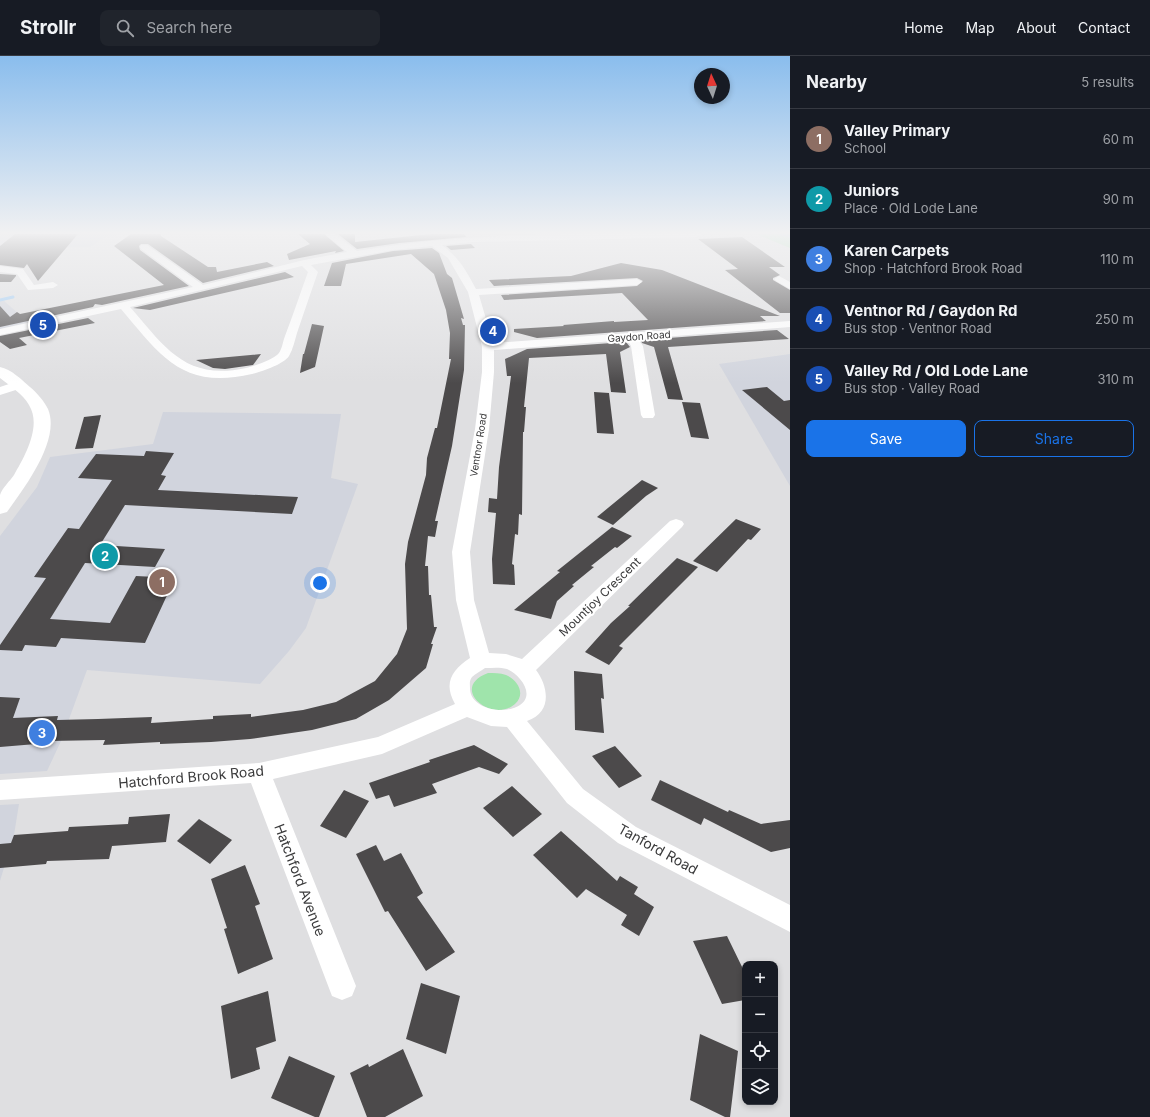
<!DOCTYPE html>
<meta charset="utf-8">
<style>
:root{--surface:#171b24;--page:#20242c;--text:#f1f3f6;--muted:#9ea1a6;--line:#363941;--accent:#1a73e8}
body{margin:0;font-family:Inter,sans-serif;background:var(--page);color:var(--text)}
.controls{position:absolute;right:12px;bottom:12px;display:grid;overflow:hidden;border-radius:8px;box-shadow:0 2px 6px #0003}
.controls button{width:36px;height:36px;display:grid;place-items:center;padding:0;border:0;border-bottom:1px solid var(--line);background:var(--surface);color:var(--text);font:20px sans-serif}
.compass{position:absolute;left:694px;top:12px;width:36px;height:36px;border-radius:50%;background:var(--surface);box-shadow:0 2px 6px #0003;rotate:356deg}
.you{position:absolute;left:320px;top:527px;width:14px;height:14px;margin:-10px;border:3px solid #fff;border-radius:50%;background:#1a73e8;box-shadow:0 0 0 6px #1a73e833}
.badge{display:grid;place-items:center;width:26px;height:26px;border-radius:50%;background:var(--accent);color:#fff;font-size:13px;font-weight:700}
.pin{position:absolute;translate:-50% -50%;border:2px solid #fff;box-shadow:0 1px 4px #0006}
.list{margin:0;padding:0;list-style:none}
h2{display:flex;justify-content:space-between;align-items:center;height:52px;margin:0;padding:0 16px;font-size:17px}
h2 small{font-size:13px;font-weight:400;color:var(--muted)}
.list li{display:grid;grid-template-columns:26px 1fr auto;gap:12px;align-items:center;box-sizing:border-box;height:60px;padding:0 16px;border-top:1px solid var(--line)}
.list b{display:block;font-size:15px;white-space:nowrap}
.list p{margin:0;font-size:13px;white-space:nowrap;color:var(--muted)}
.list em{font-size:13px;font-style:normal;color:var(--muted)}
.actions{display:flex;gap:8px;padding:12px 16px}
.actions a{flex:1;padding:9px 0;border:1px solid var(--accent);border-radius:8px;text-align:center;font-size:14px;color:var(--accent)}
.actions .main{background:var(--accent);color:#fff}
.icon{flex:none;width:22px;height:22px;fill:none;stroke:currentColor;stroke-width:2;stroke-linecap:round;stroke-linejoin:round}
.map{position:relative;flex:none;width:790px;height:1061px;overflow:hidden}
header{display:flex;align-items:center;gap:24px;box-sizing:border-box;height:56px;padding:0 20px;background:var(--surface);border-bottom:1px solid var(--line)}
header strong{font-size:19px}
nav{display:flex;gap:22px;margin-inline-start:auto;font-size:14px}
.search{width:280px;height:36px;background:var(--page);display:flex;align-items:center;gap:10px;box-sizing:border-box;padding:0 14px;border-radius:8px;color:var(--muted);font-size:15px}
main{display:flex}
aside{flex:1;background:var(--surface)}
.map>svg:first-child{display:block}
.built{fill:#d1d4dd}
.green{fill:#9fe4ab}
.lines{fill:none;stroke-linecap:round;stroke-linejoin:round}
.stream{stroke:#9dcbf5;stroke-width:3}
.building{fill:#4c4a4b}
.minor{fill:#fff;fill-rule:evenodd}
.tertiary{fill:#fff;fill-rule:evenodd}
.labels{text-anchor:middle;stroke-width:4;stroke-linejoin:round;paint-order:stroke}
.far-street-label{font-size:10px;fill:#3a3a3b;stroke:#fff}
.street-label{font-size:12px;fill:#3a3a3b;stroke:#fff}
.near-street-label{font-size:14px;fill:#3a3a3b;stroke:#fff}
</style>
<header>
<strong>Strollr</strong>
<div class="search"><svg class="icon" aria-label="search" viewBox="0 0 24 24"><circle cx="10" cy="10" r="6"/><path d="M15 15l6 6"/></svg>Search here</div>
<nav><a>Home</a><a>Map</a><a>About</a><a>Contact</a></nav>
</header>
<main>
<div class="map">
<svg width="790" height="1061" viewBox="0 0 790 1061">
<rect width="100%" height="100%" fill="#dfdfe1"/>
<path class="built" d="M 0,178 L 124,178 L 105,181 L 90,191 L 0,192 Z
M 3,244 L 11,251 L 28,266 L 0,273 L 0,245 Z
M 790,298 L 790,430 L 719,308 Z
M 163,356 L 341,358 L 331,422 L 358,428 L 306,572 L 289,595 L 260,628 L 87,614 L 61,685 L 47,715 L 0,718 L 0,480 L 37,431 L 50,401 L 153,388 Z
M 19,748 L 14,779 L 0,825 L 0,749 Z"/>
<path class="green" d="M 756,178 L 790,178 L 790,192 Z
M 488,617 C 494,617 500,617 506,619 C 518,624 526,638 515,648 C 492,668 448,632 488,617 Z"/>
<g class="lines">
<path class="stream" d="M 781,178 L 790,180
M 0,244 L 13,241"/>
</g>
<path class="building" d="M 15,178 L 78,178 L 38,225 L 27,208 L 24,212 L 0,209 L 0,190 Z
M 131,178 L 161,178 L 161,180 L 208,211 L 216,211 L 217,216 L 267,206 L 274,210 L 203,227 L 148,188 L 141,188 L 139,190 L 140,194 L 189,230 L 102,249 L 95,248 L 93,251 L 0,271 L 0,250 L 10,261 L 17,256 L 20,258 L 164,229 L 114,190 Z
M 298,178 L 324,178 L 344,195 L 335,197 L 336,195 L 289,204 L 287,198 L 310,188 Z
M 338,178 L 355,178 L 355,186 L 431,178 L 464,178 L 466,181 L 399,187 L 357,193 Z
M 742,181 L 785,211 L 769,211 L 780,219 L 773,222 L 773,224 L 790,234 L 790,257 L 780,257 L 725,214 L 738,213 L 698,183 Z
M 471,188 L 475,192 L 451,194 L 446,190 Z
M 432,192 L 439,197 L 447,218 L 452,222 L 464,263 L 461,262 L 463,269 L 465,269 L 464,314 L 452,390 L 435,465 L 438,465 L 435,481 L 428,480 L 425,510 L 428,510 L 429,539 L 431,539 L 434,571 L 437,571 L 431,588 L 433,588 L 426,612 L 389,644 L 356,663 L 312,674 L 250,683 L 211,686 L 160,688 L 160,686 L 103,689 L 105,684 L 49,685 L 48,687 L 0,691 L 0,641 L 20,642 L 13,662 L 58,660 L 57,664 L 98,663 L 152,661 L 151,667 L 213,663 L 213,660 L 251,658 L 251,661 L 303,654 L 336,646 L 375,625 L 397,598 L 407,573 L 405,508 L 408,486 L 426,419 L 427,402 L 435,372 L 437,372 L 451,303 L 449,303 L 450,277 L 446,254 L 434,218 L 411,198 L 346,208 L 341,230 L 324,230 L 332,207 L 393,195 Z
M 621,207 L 662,214 L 780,260 L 760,260 L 766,265 L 537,282 L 514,276 L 514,273 L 564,270 L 563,269 L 614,265 L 614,266 L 648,264 L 622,237 L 504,244 L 501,239 L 637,230 L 643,225 L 637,222 L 494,230 L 489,224 L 571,220 Z
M 285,216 L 294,221 L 150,254 L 133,252 Z
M 0,218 L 16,219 L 16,220 L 11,226 L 0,226 Z
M 88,262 L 95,267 L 19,282 L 27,289 L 10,293 L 0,286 L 0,280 Z
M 312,268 L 324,270 L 315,311 L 300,317 L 303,298 L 304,298 Z
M 777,274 L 789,283 L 668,291 L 683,344 L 668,343 L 654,291 L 642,287 L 641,284 Z
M 626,286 L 630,291 L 620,296 L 626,337 L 611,336 L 606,298 L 529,302 L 524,351 L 526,351 L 524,376 L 523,376 L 522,459 L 519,458 L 518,479 L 515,478 L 512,508 L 514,509 L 515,529 L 493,528 L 492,503 L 496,457 L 488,456 L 489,442 L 497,443 L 499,411 L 511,320 L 507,320 L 505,303 L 527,293 Z
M 261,298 L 253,309 L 225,313 L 213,312 L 196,304 Z
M 767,331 L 784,345 L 790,344 L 790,374 L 742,334 Z
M 594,336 L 609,337 L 614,378 L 597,377 Z
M 682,346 L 700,347 L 709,383 L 691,381 Z
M 101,359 L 93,392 L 75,393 L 84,361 Z
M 146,395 L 174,397 L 161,419 L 166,420 L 158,434 L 298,441 L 292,458 L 125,449 L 100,489 L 165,493 L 155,511 L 85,507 L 50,563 L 110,567 L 136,520 L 175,522 L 145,587 L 61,582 L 56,591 L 25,589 L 22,595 L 0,594 L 0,589 L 46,522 L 34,521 L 68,472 L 79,473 L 112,424 L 78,422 L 96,398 L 144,400 Z
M 642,424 L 658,432 L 646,440 L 613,469 L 597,461 Z
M 736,463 L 761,473 L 751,484 L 748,483 L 717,516 L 693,505 Z
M 612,471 L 632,480 L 617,492 L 615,491 L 591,510 L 594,511 L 572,529 L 574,530 L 557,545 L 551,563 L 514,554 L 560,516 L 557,515 Z
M 677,502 L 698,511 L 619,590 L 623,592 L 609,609 L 585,596 L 611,567 L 630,550 L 628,550 Z
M 574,615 L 602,618 L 604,643 L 601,642 L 604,677 L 575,674 Z
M 474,689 L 508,708 L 499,718 L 479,711 L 432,728 L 437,737 L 394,751 L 389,739 L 376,743 L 369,727 L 430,706 L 429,704 Z
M 615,690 L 642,720 L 619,732 L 592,700 Z
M 660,724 L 728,756 L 729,754 L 761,768 L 790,764 L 790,792 L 771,796 L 704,762 L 701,769 L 651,744 Z
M 512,730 L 542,758 L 513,781 L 483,752 Z
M 344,734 L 369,745 L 346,782 L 320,770 Z
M 170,758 L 166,786 L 112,790 L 109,803 L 47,805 L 46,808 L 0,812 L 0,788 L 11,787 L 14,779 L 68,775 L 69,771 L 128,768 L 129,761 Z
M 199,763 L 232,784 L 210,808 L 177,785 Z
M 561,775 L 617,825 L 620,820 L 638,831 L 634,838 L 654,851 L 639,880 L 621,869 L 627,859 L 586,833 L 577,842 L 533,799 Z
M 376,789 L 384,805 L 401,797 L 423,837 L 417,841 L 455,896 L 426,915 L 388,855 L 385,856 L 356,798 Z
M 245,809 L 260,848 L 255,850 L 273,903 L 238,918 L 224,873 L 227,872 L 211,823 Z
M 727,880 L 745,917 L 745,944 L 722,948 L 693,885 Z
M 421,927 L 460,940 L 446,998 L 406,983 Z
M 268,935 L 276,985 L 256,992 L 260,1013 L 231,1023 L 221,950 Z
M 700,978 L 738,995 L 730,1061 L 725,1061 L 690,1044 Z
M 403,993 L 423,1040 L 385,1061 L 367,1061 L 350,1017 L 368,1008 L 369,1011 Z
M 289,1000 L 335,1020 L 319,1061 L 315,1061 L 271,1042 Z"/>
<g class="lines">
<path class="minor" d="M 325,178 L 335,178 L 357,195 C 470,175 586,178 701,178 L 697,181 L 472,186 L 442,189 C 459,202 466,214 476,233 L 637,223 L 642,226 L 637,229 L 479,239 L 493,287 L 790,265 L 790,271 L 638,283 L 643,290 L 655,359 L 653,362 L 643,362 L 641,359 L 631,290 L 627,284 L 494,294 L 494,316 L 489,373 L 470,496 L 474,544 L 489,597 L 506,598 L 522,603 L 670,465 L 676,463 L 682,465 L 684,468 L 682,471 L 536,614 C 549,631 552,657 527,665 L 583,733 L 636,771 L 790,849 L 790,876 L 618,787 L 567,747 L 507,671 L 491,670 L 467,661 L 382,698 L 273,723 L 356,930 L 352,940 L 342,944 L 332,940 L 251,727 L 0,744 L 0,724 L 259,707 L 378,681 L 455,648 C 443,627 452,614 470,602 L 456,544 L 452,496 L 475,373 L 482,316 L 482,291 L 468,236 L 448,202 L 432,190 L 393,194 L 311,209 L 318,216 C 311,236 304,256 297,277 C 295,284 293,293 289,300 C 284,308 261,316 252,318 C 182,334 161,300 121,253 L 0,279 L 0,273 L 193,231 L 141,193 L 140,191 L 141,189 L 147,189 L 203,229 L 304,204 L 347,196 ZM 302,210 L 308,216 C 300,238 293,259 285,280 C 283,285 282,293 279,297 C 273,304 254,310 246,312 C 185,325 165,291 130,251 ZM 485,612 C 492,612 500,611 507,613 C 519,618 536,638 520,649 C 506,659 471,654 470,633 C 470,628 469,625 472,621 C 475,618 481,615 485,612 Z
M 0,210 L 23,213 L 34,229 L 53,226 L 58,229 L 53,232 L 28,234 L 17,218 L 0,216 Z
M 779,220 L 790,226 L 790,233 L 776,225 L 774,223 Z
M 18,325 L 22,326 L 24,329 L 22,332 L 0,339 L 0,331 Z"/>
<path class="tertiary" d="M 0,311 C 11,313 22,324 30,331 C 37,337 44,345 48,353 C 61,384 24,432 7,456 L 0,458 C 0,452 0,445 0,439 C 2,432 10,425 14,419 C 25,400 42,370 29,349 C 23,338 10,330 0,322 Z"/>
</g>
<linearGradient id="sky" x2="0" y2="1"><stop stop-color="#8abded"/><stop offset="0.54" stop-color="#f1f1f2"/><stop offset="1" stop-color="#f1f1f2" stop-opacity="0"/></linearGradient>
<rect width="790" height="327" fill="url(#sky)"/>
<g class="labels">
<g class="far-street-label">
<text transform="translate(639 280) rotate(-4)" y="4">Gaydon Road</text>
<text transform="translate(478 389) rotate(-81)" y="4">Ventnor Road</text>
</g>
<g class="street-label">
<text transform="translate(600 541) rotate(-44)" y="4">Mountjoy Crescent</text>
</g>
<g class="near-street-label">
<text transform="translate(191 721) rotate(-5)" y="5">Hatchford Brook Road</text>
<text transform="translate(658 793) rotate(29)" y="5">Tanford Road</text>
<text transform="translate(300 824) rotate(69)" y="5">Hatchford Avenue</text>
</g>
</g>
</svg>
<div class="controls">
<button>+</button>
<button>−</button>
<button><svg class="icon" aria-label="locate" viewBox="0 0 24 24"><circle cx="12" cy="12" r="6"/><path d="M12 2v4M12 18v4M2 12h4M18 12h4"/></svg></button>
<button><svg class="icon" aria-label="layers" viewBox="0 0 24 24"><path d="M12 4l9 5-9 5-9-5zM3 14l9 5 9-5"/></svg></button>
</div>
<svg class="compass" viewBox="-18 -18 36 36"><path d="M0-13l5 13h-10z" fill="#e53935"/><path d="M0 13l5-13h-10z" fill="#9ea1a6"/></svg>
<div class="you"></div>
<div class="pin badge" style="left:162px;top:526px;background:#8d6e63">1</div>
<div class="pin badge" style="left:105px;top:500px;background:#0f9aa8">2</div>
<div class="pin badge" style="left:42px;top:677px;background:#3f7fe0">3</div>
<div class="pin badge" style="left:493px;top:275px;background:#1a4fb4">4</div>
<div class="pin badge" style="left:43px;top:269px;background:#1a4fb4">5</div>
</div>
<aside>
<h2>Nearby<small>5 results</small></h2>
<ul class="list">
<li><span class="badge" style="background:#8d6e63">1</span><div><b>Valley Primary</b><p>School</p></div><em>60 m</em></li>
<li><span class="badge" style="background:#0f9aa8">2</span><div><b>Juniors</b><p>Place · Old Lode Lane</p></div><em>90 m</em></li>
<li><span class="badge" style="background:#3f7fe0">3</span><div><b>Karen Carpets</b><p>Shop · Hatchford Brook Road</p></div><em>110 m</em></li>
<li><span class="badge" style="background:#1a4fb4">4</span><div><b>Ventnor Rd / Gaydon Rd</b><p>Bus stop · Ventnor Road</p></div><em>250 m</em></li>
<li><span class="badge" style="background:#1a4fb4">5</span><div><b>Valley Rd / Old Lode Lane</b><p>Bus stop · Valley Road</p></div><em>310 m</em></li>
</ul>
<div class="actions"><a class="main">Save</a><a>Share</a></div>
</aside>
</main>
